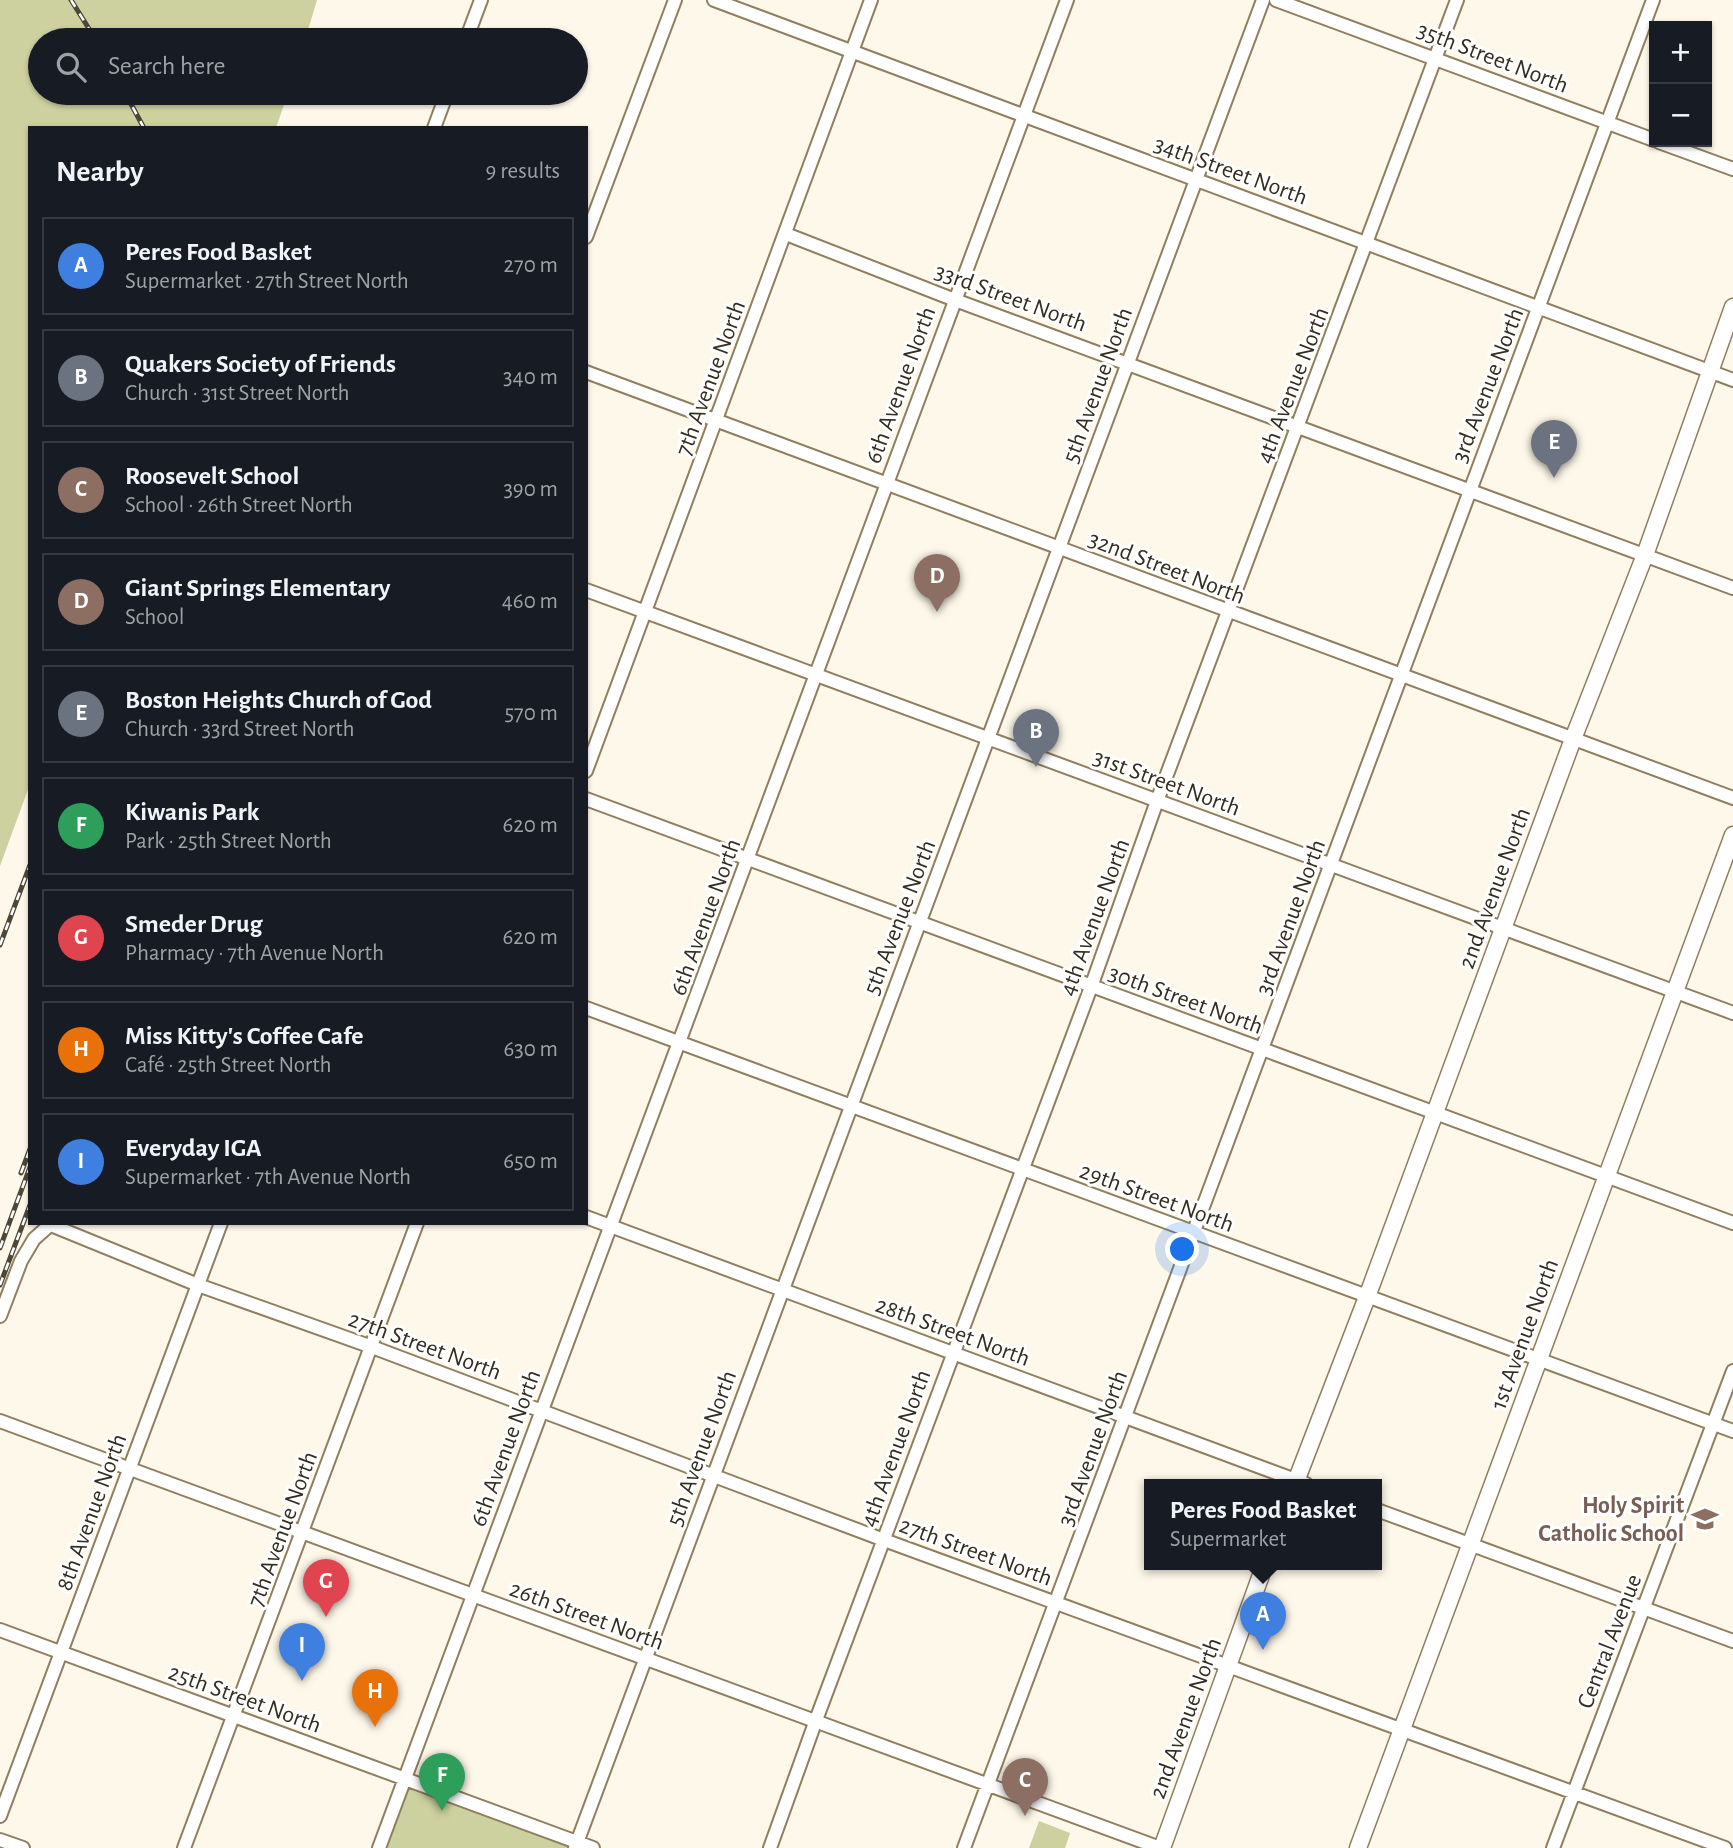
<!DOCTYPE html>
<meta charset="utf-8">
<style>
:root{--surface:#171b24;--page:#242831;--text:#f1f3f6;--muted:#9ea1a6;--line:#363941;--accent:#db2777}
body{margin:0;font-family:"Alegreya Sans",sans-serif;background:var(--page);color:var(--text)}
.controls{position:absolute;right:21px;top:21px;display:grid;overflow:hidden;border-radius:0px;box-shadow:0 2px 5px #0004}
.controls button{width:63px;height:63px;display:grid;place-items:center;padding:0;border:0;border-bottom:2px solid var(--line);background:var(--surface);color:var(--text);font:35px sans-serif}
.you{position:absolute;left:1183px;top:1250px;width:24px;height:24px;margin:-18px;border:5px solid #fff;border-radius:50%;background:#1a73e8;box-shadow:0 0 0 10px #1a73e833}
.badge{display:grid;place-items:center;width:46px;height:46px;border-radius:50%;background:var(--accent);color:#fff;font-size:23px;font-weight:700}
.pin{position:absolute;translate:-50% -58px;filter:drop-shadow(0 2px 4px #0008)}
.pin::after{content:'';position:absolute;top:37px;width:24px;height:21px;background:inherit;clip-path:polygon(0 0,100% 0,50% 100%)}
.popup{position:absolute;left:1144px;top:1479px;width:238px;height:91px;box-sizing:border-box;display:grid;place-content:center;border-radius:0px;background:var(--surface);filter:drop-shadow(0 2px 5px #0005);font-size:23px;white-space:nowrap;color:var(--muted)}
.popup b{font-size:26px;color:var(--text)}
.popup::after{content:'';position:absolute;left:50%;top:100%;margin-left:-14px;border:14px solid transparent;border-top-color:var(--surface)}
.list{margin:0;padding:0;list-style:none}
h2{display:flex;justify-content:space-between;align-items:center;height:91px;margin:0;padding:0 28px;font-size:30px}
h2 small{font-size:23px;font-weight:400;color:var(--muted)}
.list li{display:grid;grid-template-columns:46px 1fr auto;gap:21px;align-items:center;box-sizing:border-box;height:98px;margin:0 14px 14px;padding:0 14px;border:2px solid var(--line);border-radius:0px}
.list b{display:block;font-size:26px;white-space:nowrap}
.list p{margin:0;font-size:23px;white-space:nowrap;color:var(--muted)}
.list em{font-size:23px;font-style:normal;color:var(--muted)}
.icon{flex:none;width:38px;height:38px;fill:none;stroke:currentColor;stroke-width:2;stroke-linecap:round;stroke-linejoin:round}
.map{position:relative;flex:none;width:1733px;height:1848px;overflow:hidden}
.search{position:absolute;background:var(--surface);box-shadow:0 2px 5px #0004;left:28px;top:28px;width:560px;height:77px;display:flex;align-items:center;gap:18px;box-sizing:border-box;padding:0 24px;border-radius:38px;color:var(--muted);font-size:26px}
.panel{position:absolute;background:var(--surface);box-shadow:0 2px 5px #0004;left:28px;top:126px;width:560px;height:1099px;border-radius:0px}
.map>svg:first-child{display:block}
.green{fill:#cdd09f}
.lines{fill:none;stroke-linecap:round;stroke-linejoin:round}
.minor-casing{stroke:#8f7f5f;stroke-width:16}
.major-casing{stroke:#8f7f5f;stroke-width:19}
.minor{stroke:#fff;stroke-width:12}
.major{stroke:#fff;stroke-width:16}
.rail-casing{stroke:#4d4739;stroke-width:5}
.rail{stroke:#fff;stroke-width:2.5;stroke-dasharray:8;stroke-linecap:butt}
.labels{text-anchor:middle;stroke-width:6;stroke-linejoin:round;paint-order:stroke}
.street-label{font-size:24px;fill:#342e20;stroke:#fff}
.education-label{font-size:24px;font-weight:bold;fill:#785e54;stroke:#fff;text-anchor:end}
</style>
<div class="map">
<svg width="1733" height="1848" viewBox="0 0 1733 1848">
<rect width="100%" height="100%" fill="#fef8ea"/>
<path class="green" d="M 0,0 L 317,0 L 305,40 L 40,40 L 40,93 L 288,93 L 276,128 L 30,128 L 30,784 L 0,866 Z
M 404,1780 L 577,1842 L 575,1848 L 379,1848 Z
M 1039,1821 L 1070,1833 L 1065,1848 L 1029,1848 Z"/>
<g class="lines">
<defs>
<path id="minor" d="M 714,0 L 1733,380
M 1276,0 L 1654,140
M 466,40 L 481,0
M 434,128 L 447,93
M 1659,142 L 1733,169
M 786,234 L 955,300 L 1733,588
M 586,237 L 675,0
M 586,372 L 1733,798
M 586,590 L 1733,1013
M 586,771 L 871,0
M 586,799 L 1733,1223
M 586,1008 L 1733,1431
M 586,1217 L 1306,1484
M 51,1225 L 198,1285 L 372,1347 L 884,1540 L 1725,1848
M 0,1316 L 21,1261 L 34,1239 L 52,1223
M 0,1421 L 1160,1848
M 1377,1510 L 1733,1641
M 0,1630 L 593,1848
M 0,1816 L 221,1223
M 0,1840 L 23,1848
M 184,1848 L 417,1223
M 379,1848 L 1067,0
M 575,1848 L 1263,0
M 770,1848 L 816,1720 L 1091,987 L 1157,801 L 1457,0
M 964,1848 L 1653,0
M 1553,1848 L 1733,1371"/>
<path id="major" d="M 1295,1484 L 1367,1297 L 1573,739 L 1645,555 L 1733,307
M 1162,1848 L 1265,1564
M 1358,1848 L 1733,835"/>
</defs>
<use href="#minor" class="minor-casing"/>
<use href="#major" class="major-casing"/>
<use href="#minor" class="minor"/>
<use href="#major" class="major"/>
<defs>
<path id="rail" d="M 71,0 L 96,40
M 125,93 L 144,128
M 0,945 L 30,865
M 21,1173 L 30,1149
M 0,1248 L 30,1167
M 0,1285 L 30,1205"/>
</defs>
<use href="#rail" class="rail-casing"/>
<use href="#rail" class="rail"/>
</g>
<defs>
<symbol id="school-bare" viewBox="-9 -9 18 18"><path d="M0-5L7-2L0 1L-7-2ZM-4 1L0 2.5L4 1V4Q0 6-4 4Z" fill="#8d6e63" stroke="#fff" stroke-width="2.5" paint-order="stroke"/></symbol>
</defs>
<g fill-rule="evenodd">
<use href="#school-bare" x="1686" y="1500" width="38" height="38"/>
</g>
<g class="labels">
<g class="street-label">
<text transform="translate(1493 57) rotate(21)" y="8">35th Street North</text>
<text transform="translate(1231 170) rotate(20)" y="8">34th Street North</text>
<text transform="translate(1011 297) rotate(20)" y="8">33rd Street North</text>
<text transform="translate(710 378) rotate(-70)" y="8">7th Avenue North</text>
<text transform="translate(900 385) rotate(-70)" y="8">6th Avenue North</text>
<text transform="translate(1097 385) rotate(-70)" y="8">5th Avenue North</text>
<text transform="translate(1292 385) rotate(-69)" y="8">4th Avenue North</text>
<text transform="translate(1487 385) rotate(-69)" y="8">3rd Avenue North</text>
<text transform="translate(1167 567) rotate(21)" y="8">32nd Street North</text>
<text transform="translate(1167 782) rotate(20)" y="8">31st Street North</text>
<text transform="translate(1494 888) rotate(-70)" y="8">2nd Avenue North</text>
<text transform="translate(705 917) rotate(-70)" y="8">6th Avenue North</text>
<text transform="translate(899 917) rotate(-69)" y="8">5th Avenue North</text>
<text transform="translate(1094 917) rotate(-70)" y="8">4th Avenue North</text>
<text transform="translate(1290 917) rotate(-70)" y="8">3rd Avenue North</text>
<text transform="translate(1186 999) rotate(20)" y="8">30th Street North</text>
<text transform="translate(1157 1197) rotate(20)" y="8">29th Street North</text>
<text transform="translate(953 1331) rotate(20)" y="8">28th Street North</text>
<text transform="translate(1524 1334) rotate(-70)" y="8">1st Avenue North</text>
<text transform="translate(425 1345) rotate(20)" y="8">27th Street North</text>
<text transform="translate(505 1448) rotate(-70)" y="8">6th Avenue North</text>
<text transform="translate(701 1448) rotate(-70)" y="8">5th Avenue North</text>
<text transform="translate(895 1448) rotate(-70)" y="8">4th Avenue North</text>
<text transform="translate(1092 1448) rotate(-70)" y="8">3rd Avenue North</text>
<text transform="translate(91 1512) rotate(-70)" y="8">8th Avenue North</text>
<text transform="translate(282 1529) rotate(-70)" y="8">7th Avenue North</text>
<text transform="translate(976 1551) rotate(20)" y="8">27th Street North</text>
<text transform="translate(587 1615) rotate(20)" y="8">26th Street North</text>
<text transform="translate(1609 1641) rotate(-69)" y="8">Central Avenue</text>
<text transform="translate(245 1698) rotate(20)" y="8">25th Street North</text>
<text transform="translate(1185 1718) rotate(-70)" y="8">2nd Avenue North</text>
</g>
<g class="education-label">
<text x="1684" y="1513">Holy Spirit<tspan x="1684" dy="28">Catholic School</tspan></text>
</g>
</g>
</svg>
<div class="controls">
<button>+</button>
<button>−</button>
</div>
<div class="you"></div>
<div class="pin badge" style="left:1263px;top:1650px;background:#3f7fe0">A</div>
<div class="popup"><b>Peres Food Basket</b>Supermarket</div>
<div class="pin badge" style="left:1036px;top:767px;background:#6b7280">B</div>
<div class="pin badge" style="left:1025px;top:1816px;background:#8d6e63">C</div>
<div class="pin badge" style="left:937px;top:612px;background:#8d6e63">D</div>
<div class="pin badge" style="left:1554px;top:478px;background:#6b7280">E</div>
<div class="pin badge" style="left:442px;top:1811px;background:#2e9e5b">F</div>
<div class="pin badge" style="left:326px;top:1617px;background:#e0444e">G</div>
<div class="pin badge" style="left:375px;top:1727px;background:#e8710a">H</div>
<div class="pin badge" style="left:302px;top:1681px;background:#3f7fe0">I</div>
<div class="search"><svg class="icon" aria-label="search" viewBox="0 0 24 24"><circle cx="10" cy="10" r="6"/><path d="M15 15l6 6"/></svg>Search here</div>
<section class="panel">
<h2>Nearby<small>9 results</small></h2>
<ul class="list">
<li><span class="badge" style="background:#3f7fe0">A</span><div><b>Peres Food Basket</b><p>Supermarket · 27th Street North</p></div><em>270 m</em></li>
<li><span class="badge" style="background:#6b7280">B</span><div><b>Quakers Society of Friends</b><p>Church · 31st Street North</p></div><em>340 m</em></li>
<li><span class="badge" style="background:#8d6e63">C</span><div><b>Roosevelt School</b><p>School · 26th Street North</p></div><em>390 m</em></li>
<li><span class="badge" style="background:#8d6e63">D</span><div><b>Giant Springs Elementary</b><p>School</p></div><em>460 m</em></li>
<li><span class="badge" style="background:#6b7280">E</span><div><b>Boston Heights Church of God</b><p>Church · 33rd Street North</p></div><em>570 m</em></li>
<li><span class="badge" style="background:#2e9e5b">F</span><div><b>Kiwanis Park</b><p>Park · 25th Street North</p></div><em>620 m</em></li>
<li><span class="badge" style="background:#e0444e">G</span><div><b>Smeder Drug</b><p>Pharmacy · 7th Avenue North</p></div><em>620 m</em></li>
<li><span class="badge" style="background:#e8710a">H</span><div><b>Miss Kitty's Coffee Cafe</b><p>Café · 25th Street North</p></div><em>630 m</em></li>
<li><span class="badge" style="background:#3f7fe0">I</span><div><b>Everyday IGA</b><p>Supermarket · 7th Avenue North</p></div><em>650 m</em></li>
</ul>
</section>
</div>
